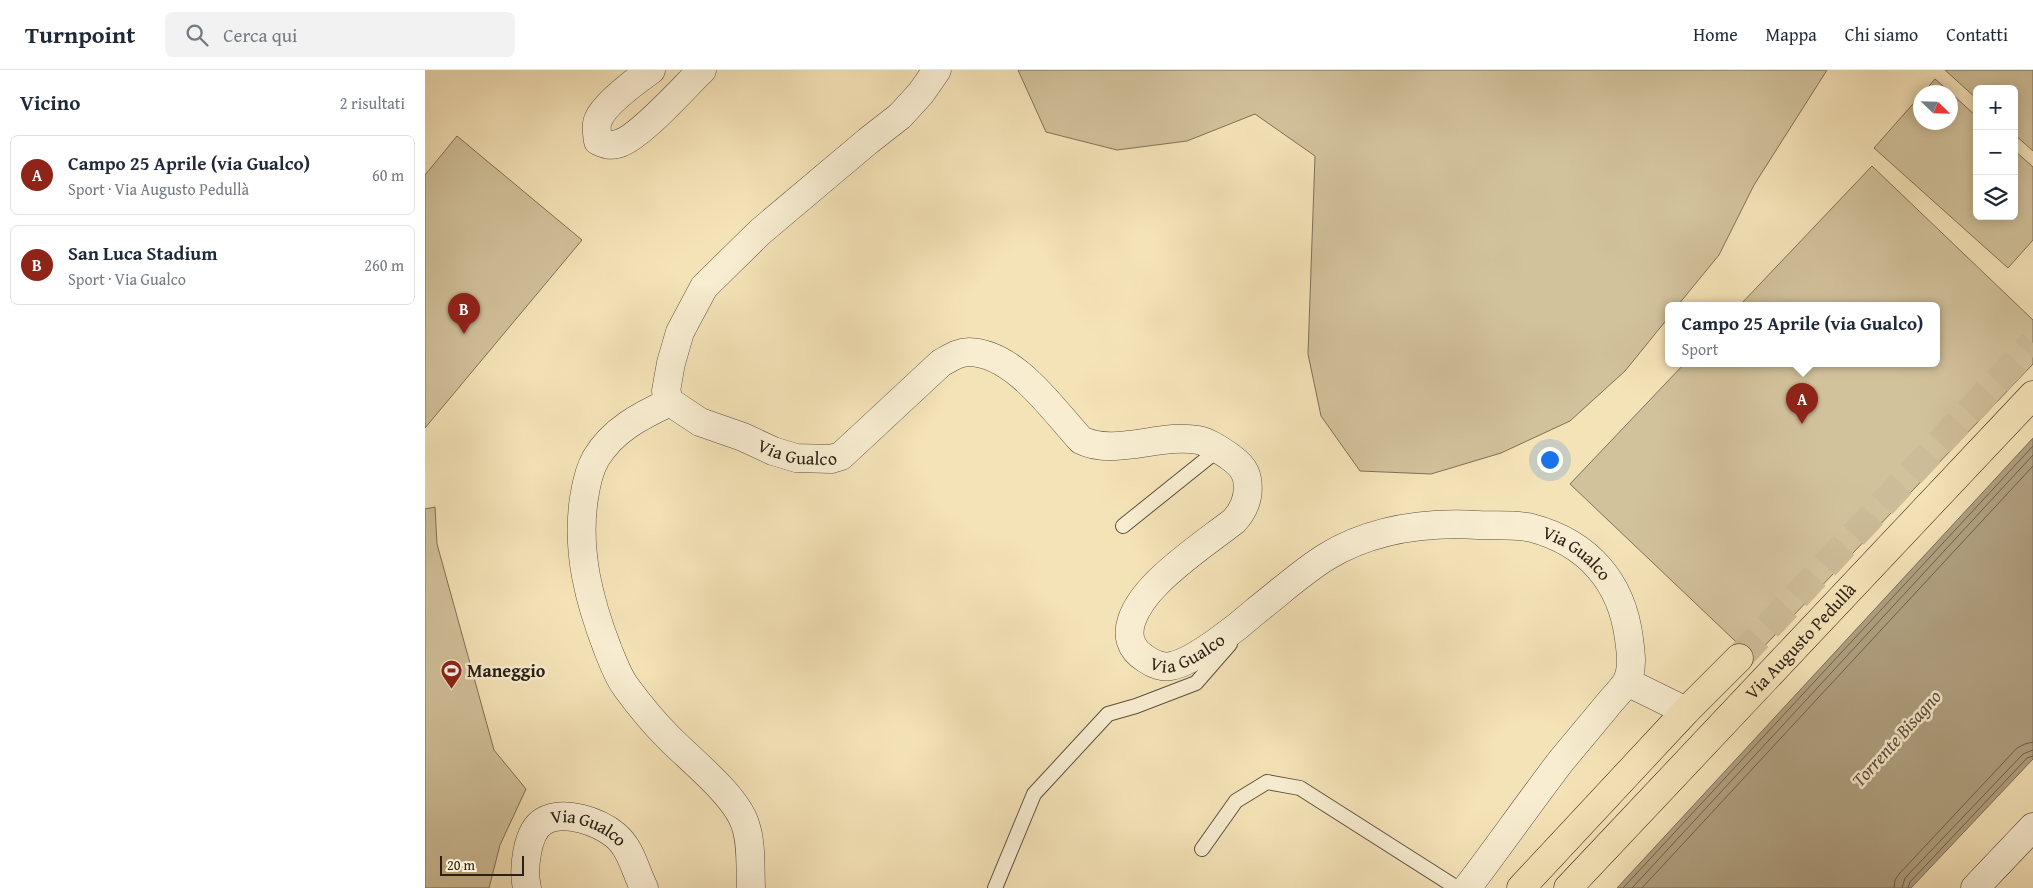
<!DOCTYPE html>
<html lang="it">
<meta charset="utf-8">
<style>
:root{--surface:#fff;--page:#f2f2f3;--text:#1f2937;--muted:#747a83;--line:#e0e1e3;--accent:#8f2418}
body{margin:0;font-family:"Gentium Book Plus",serif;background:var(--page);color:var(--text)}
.controls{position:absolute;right:15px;top:15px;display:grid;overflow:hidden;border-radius:8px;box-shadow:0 2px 12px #0003}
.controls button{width:45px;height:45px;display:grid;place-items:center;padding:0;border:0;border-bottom:1px solid var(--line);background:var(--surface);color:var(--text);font:25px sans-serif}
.compass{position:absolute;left:1488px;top:15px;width:45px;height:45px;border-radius:50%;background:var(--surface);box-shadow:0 2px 12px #0003;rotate:113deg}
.scale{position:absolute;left:15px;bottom:12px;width:84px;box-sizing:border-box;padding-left:5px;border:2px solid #2a2015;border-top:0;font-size:14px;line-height:18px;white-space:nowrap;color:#2a2015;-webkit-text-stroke:4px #f8edd1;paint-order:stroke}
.you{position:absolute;left:1124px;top:389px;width:18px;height:18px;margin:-12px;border:4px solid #fff;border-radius:50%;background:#1a73e8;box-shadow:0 0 0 8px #1a73e833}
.badge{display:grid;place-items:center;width:32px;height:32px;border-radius:50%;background:var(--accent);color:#fff;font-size:16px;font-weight:700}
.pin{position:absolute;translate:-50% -41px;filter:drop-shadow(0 1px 2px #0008)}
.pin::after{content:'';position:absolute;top:26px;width:18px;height:15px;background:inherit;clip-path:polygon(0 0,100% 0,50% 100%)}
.popup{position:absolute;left:1240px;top:232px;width:275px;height:65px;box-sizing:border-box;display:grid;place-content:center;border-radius:8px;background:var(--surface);filter:drop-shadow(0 1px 4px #0005);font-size:16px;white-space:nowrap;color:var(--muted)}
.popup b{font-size:19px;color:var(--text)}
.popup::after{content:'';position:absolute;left:50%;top:100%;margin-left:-10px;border:10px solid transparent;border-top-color:var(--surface)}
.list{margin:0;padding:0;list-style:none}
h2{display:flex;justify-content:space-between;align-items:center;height:65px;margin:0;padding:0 20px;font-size:21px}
h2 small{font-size:16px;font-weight:400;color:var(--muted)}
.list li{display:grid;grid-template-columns:32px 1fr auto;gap:15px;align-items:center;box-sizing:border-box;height:80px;margin:0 10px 10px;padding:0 10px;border:1px solid var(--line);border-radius:8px}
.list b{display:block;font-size:19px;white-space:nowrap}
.list p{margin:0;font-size:16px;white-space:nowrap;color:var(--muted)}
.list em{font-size:16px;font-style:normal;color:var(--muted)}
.icon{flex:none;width:28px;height:28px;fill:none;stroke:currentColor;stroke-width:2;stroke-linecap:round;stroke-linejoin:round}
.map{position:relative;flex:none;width:1608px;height:818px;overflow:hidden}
header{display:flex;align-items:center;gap:30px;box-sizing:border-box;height:70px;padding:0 25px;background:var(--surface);border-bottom:1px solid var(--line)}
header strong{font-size:24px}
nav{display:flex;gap:28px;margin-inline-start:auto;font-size:18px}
.search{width:350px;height:45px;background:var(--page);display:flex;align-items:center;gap:12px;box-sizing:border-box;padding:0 18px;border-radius:8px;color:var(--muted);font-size:19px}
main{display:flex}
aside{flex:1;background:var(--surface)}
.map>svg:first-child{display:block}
.green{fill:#d2c29c;stroke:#7e7158}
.water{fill:#b0a181;stroke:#7a6d56}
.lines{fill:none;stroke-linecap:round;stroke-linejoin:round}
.shore{stroke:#6d604b;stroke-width:1}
.primary-tunnel{stroke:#ccbc97;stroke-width:28;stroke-dasharray:28 14;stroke-linecap:butt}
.lane-casing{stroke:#5d513e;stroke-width:16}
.street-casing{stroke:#5d513e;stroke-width:29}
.secondary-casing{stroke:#2a2015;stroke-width:29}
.primary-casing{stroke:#2a2015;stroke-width:29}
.lane{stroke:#f8edd1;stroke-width:14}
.street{stroke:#f8edd1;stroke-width:28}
.secondary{stroke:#f8edd1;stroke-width:28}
.primary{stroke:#f5e3b8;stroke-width:28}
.labels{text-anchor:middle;stroke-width:5;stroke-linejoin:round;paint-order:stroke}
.street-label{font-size:18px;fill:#2a2015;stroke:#f8edd1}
.poi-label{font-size:18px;font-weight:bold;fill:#2a2015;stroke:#f8edd1;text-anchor:start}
.water-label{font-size:19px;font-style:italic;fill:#594d3b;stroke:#f8edd1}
</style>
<header>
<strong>Turnpoint</strong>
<div class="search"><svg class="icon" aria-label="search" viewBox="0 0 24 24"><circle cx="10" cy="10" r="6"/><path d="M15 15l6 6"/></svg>Cerca qui</div>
<nav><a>Home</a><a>Mappa</a><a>Chi siamo</a><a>Contatti</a></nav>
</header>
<main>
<aside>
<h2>Vicino<small>2 risultati</small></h2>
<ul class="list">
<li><span class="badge">A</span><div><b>Campo 25 Aprile (via Gualco)</b><p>Sport · Via Augusto Pedullà</p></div><em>60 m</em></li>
<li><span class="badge">B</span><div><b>San Luca Stadium</b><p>Sport · Via Gualco</p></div><em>260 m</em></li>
</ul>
</aside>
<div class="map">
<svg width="1608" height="818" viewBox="0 0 1608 818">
<rect width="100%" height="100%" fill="#f5e3b8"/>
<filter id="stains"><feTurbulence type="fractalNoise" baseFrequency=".004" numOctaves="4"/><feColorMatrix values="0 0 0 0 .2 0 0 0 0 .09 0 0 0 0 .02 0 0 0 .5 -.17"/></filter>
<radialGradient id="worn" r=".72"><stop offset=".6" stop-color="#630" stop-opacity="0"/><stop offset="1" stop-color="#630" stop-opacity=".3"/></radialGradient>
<path class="green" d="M 593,0 L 1402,0 L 1329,115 L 1294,185 L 1253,235 L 1243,235 L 1243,248 L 1200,301 L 1145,351 L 1076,383 L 1006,404 L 935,401 L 896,346 L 883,284 L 890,86 L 830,44 L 762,71 L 692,80 L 621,62 Z
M 1520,0 L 1608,0 L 1608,81 L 1589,64 L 1589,19 L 1552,19 L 1552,29 Z
M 1510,9 L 1525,22 L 1499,22 Z
M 1526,23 L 1552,47 L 1552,146 L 1589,146 L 1589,80 L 1608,97 L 1608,170 L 1583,198 L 1449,78 L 1495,26 L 1496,52 L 1526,52 Z
M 32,66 L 157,170 L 0,358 L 0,105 Z
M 1447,96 L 1608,250 L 1608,294 L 1328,588 L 1145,414 L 1260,293 L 1511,293 L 1511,235 L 1315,235 Z
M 10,437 L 12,474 L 69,680 L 101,719 L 75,775 L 64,818 L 0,818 L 0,439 Z"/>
<path class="water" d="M 1608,368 L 1608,689 L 1486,818 L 1192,818 Z"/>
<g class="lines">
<path class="shore" d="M 1198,818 L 1608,376
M 1207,818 L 1608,385
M 1217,818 L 1608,396
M 1469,818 L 1470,810 L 1474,804 L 1592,678 L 1600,674 L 1608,672
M 1477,818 L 1480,808 L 1598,684 L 1608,680
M 1483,818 L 1485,812 L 1602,688 L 1608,686"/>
<path class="primary-tunnel" d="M 1314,588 L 1608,273"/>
<defs>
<path id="lane" d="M 698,456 L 794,379
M 777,779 L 811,731 L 842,712 L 875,718 L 1032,818
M 570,818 L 609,724 L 683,644 L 711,636 L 771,613 L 805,574"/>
<g id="street">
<path d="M 226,0 C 212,10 181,33 174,48 C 170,55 172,63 173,71 C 180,74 184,76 192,74 C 213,70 259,17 277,0"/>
<path id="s1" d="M 512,0 L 496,23 L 475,46 L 443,71 L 335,162 L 279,217 L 255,262 L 246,293 L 241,321 L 245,332 L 275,352 L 318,367 L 348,381 L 371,388 L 406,389 L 416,386 L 516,293 C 525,288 533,282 544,282 C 590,283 628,340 656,370 C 689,387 736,363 773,370 C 784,372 795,380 804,386 C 812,392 820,398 822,409 C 825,426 820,439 809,451 C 783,471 756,489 733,512 C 713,532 687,568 721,589 C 728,594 738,598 746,596 C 769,592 814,556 832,540 C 855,522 877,502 901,487 C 947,459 1001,452 1053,455 C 1070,456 1091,454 1107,458 C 1163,473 1197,512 1204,569 C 1206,583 1208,598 1202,611 C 1197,620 1187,629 1181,637 C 1166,655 1151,673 1136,691 C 1104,733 1074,776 1042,818"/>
<path d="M 245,332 C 215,346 188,360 171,388 C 164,400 161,415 159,428 C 151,481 164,531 183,580 C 188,592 193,607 201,617 C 214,635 230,654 245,669 C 267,691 311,726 320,754 C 327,773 325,798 326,818"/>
<path d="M 1202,612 L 1261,641"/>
<path id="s2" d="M 102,818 C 98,801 101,761 119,751 C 139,739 174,752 190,765 C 206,778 210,800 219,818"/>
</g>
<path id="secondary" d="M 1550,818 L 1608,757"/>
<g id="primary">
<path d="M 1096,818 L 1261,641 L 1314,588"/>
<path id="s3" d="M 1143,818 L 1608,325"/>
</g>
</defs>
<use href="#lane" class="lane-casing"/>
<use href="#street" class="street-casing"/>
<use href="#secondary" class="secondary-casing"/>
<use href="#primary" class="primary-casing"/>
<use href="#lane" class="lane"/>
<use href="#street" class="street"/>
<use href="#secondary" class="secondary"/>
<use href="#primary" class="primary"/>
</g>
<defs>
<symbol id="stadium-pin" viewBox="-11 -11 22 30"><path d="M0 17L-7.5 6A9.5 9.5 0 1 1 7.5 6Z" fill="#8f2418" stroke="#f8edd1"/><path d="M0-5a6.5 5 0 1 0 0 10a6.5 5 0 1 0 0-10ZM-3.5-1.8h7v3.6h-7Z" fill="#fff"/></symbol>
</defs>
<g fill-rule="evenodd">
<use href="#stadium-pin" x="14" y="588" width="25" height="34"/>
</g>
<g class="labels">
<g class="street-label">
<text dy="6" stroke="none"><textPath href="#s1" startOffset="582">Via Gualco</textPath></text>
<text dy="6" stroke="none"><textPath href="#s1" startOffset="1840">Via Gualco</textPath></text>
<text dy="6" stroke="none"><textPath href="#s3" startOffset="339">Via Augusto Pedullà</textPath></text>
<text dy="6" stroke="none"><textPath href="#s1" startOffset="1405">Via Gualco</textPath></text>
<text dy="6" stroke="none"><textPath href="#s2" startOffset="120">Via Gualco</textPath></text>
</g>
<g class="poi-label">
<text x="42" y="607">Maneggio</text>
</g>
<g class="water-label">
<text transform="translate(1471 668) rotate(-48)" y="7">Torrente Bisagno</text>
</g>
</g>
<rect width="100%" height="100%" filter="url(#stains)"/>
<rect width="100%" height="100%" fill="url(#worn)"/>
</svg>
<div class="controls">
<button>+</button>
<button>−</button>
<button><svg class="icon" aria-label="layers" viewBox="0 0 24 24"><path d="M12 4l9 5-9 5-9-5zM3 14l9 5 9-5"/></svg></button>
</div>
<svg class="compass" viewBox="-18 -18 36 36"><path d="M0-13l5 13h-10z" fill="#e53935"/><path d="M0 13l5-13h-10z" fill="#747a83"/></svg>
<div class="scale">20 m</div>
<div class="you"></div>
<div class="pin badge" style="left:1377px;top:354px">A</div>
<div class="popup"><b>Campo 25 Aprile (via Gualco)</b>Sport</div>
<div class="pin badge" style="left:39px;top:264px">B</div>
</div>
</main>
